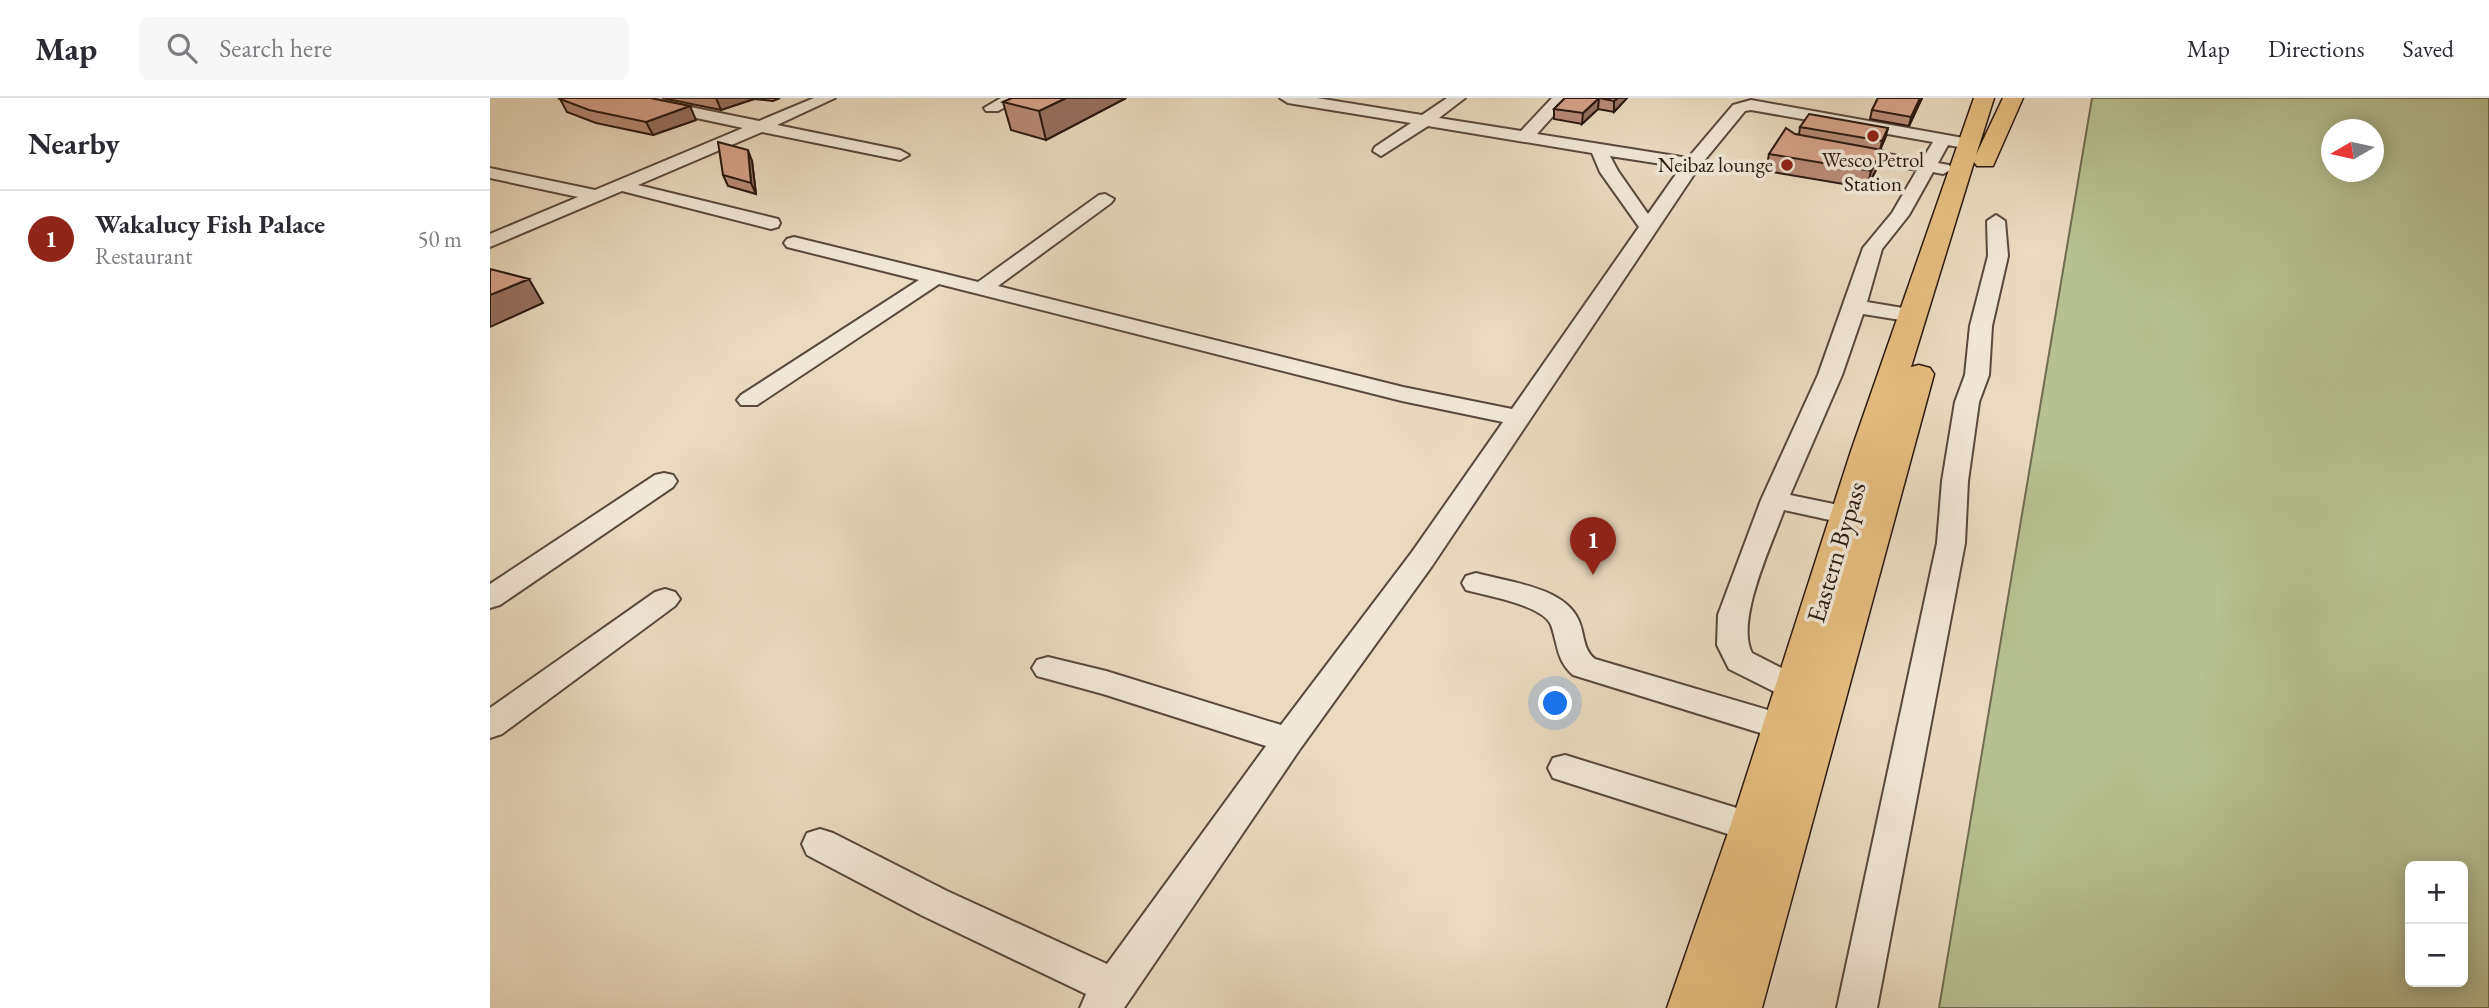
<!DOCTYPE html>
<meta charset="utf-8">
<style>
:root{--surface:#fff;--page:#f7f7f7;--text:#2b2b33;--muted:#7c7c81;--line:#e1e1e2;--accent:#8f2418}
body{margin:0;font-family:"EB Garamond",serif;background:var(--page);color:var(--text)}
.controls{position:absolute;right:21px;bottom:21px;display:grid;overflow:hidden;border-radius:10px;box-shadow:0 4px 18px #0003}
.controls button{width:63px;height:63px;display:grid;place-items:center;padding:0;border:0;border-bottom:2px solid var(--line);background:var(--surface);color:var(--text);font:35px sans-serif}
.compass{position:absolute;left:1831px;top:21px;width:63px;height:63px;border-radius:50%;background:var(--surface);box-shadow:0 4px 18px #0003;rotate:261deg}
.you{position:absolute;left:1066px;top:606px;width:24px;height:24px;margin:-18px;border:5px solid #fff;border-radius:50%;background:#1a73e8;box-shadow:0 0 0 10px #1a73e833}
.badge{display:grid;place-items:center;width:46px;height:46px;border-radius:50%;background:var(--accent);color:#fff;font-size:23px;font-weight:700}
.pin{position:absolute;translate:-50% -58px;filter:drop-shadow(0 2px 4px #0008)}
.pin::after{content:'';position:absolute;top:37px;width:24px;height:21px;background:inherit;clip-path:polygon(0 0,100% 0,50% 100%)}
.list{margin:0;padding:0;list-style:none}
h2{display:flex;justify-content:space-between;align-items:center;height:91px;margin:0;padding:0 28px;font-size:30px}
h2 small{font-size:23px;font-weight:400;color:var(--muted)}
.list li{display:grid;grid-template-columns:46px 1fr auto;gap:21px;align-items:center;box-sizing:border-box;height:98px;padding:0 28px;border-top:2px solid var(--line)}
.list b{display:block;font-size:26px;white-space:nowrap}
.list p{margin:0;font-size:23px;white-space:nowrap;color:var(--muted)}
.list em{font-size:23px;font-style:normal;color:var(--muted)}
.icon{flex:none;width:38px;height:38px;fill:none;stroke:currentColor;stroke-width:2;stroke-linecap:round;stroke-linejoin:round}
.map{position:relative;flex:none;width:1999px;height:910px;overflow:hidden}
header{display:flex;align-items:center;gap:42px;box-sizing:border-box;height:98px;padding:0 35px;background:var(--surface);border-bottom:2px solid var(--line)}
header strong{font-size:33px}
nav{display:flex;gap:38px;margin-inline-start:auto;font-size:24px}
.search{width:490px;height:63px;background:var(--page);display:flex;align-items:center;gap:18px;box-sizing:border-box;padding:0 24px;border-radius:10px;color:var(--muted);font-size:26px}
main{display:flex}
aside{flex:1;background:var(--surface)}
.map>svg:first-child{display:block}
.green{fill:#b6c092;stroke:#706c52;stroke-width:2;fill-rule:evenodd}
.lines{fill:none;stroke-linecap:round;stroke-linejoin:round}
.minor-casing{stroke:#5a483d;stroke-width:4}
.major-casing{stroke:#2a1811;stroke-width:3}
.minor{fill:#f1e7d6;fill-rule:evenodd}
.major{fill:#e5bd80;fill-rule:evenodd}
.wall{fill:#b88b78;stroke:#2a1811;stroke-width:2}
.shaded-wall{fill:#967161;stroke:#2a1811;stroke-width:2}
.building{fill:#d6a28b;stroke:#2a1811;stroke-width:2}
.poi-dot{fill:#8f2418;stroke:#f1e7d6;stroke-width:2.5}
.labels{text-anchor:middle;stroke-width:7;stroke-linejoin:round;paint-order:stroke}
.far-poi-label{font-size:21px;fill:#2a1811;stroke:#f1e7d6}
.street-label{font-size:26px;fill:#2a1811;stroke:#f1e7d6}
</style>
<header>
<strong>Map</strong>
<div class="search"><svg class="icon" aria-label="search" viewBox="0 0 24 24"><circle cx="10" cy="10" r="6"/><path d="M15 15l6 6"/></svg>Search here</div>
<nav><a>Map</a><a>Directions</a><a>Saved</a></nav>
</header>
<main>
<aside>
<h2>Nearby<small></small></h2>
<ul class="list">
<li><span class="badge">1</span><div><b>Wakalucy Fish Palace</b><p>Restaurant</p></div><em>50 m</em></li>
</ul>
</aside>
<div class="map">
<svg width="1999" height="910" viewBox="0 0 1999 910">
<rect width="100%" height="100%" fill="#eadac0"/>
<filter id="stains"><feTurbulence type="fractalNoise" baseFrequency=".00286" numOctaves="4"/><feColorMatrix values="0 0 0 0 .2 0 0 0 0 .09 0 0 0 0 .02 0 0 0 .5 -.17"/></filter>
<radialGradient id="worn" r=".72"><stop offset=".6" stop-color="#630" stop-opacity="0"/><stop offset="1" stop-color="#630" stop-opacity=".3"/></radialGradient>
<path class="green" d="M 1602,0 L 1999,0 L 1999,910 L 1449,910 ZM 1842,32 L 1884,32 L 1884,74 L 1842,74 ZM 1920,768 L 1973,768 L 1973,884 L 1920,884 Z"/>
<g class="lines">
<defs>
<path id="minor" d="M 324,0 L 345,0 L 287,27 L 410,52 L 419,57 L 410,62 L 272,34 L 148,87 L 288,121 L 290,125 L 288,129 L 281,131 L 132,93 L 0,149 L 0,136 L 88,99 L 0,80 L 0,70 L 105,92 L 253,30 L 160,10 L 158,7 L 160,4 L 166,2 L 269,23 Z
M 511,0 L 531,0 L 508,13 L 496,13 L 494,10 Z
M 790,0 L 827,0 L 932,17 L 957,0 L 975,0 L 949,20 L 1031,33 L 1062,0 L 1079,0 L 1047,36 L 1198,60 L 1243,7 L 1261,2 L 1479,41 L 1487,46 L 1479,51 L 1458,47 L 1448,65 L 1459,67 L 1462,71 L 1453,76 L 1443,74 L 1419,117 L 1392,151 L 1377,204 L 1431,213 L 1434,218 L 1431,223 L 1423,224 L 1373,216 L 1352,277 L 1300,397 L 1368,411 L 1371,417 L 1368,423 L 1358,426 L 1294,412 C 1282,446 1245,523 1262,555 L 1315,582 L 1320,590 L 1315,598 L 1304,602 L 1293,598 L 1239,571 L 1227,547 L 1228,517 L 1271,402 L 1328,277 L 1373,150 L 1402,115 L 1427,72 L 1352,58 L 1344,53 L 1352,48 L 1432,62 L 1443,44 L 1261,12 L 1255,13 L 1209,69 L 942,468 L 810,651 L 634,910 L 590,910 L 596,896 L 431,817 L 317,757 L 312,746 L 317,735 L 330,731 L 343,735 L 457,793 L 617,866 L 776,648 L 613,596 L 547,578 L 542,570 L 547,562 L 558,559 L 616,573 L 791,627 L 922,454 L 1013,324 L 912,303 L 449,186 L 267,307 L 251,307 L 247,302 L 251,297 L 429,182 L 297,149 L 294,145 L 297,141 L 304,139 L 488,184 L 609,97 L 615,96 L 624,101 L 621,105 L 508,188 L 913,289 L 1022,311 L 1149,129 L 1110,74 L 1102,55 L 938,28 L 891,58 L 883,53 L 885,49 L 921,25 L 798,5 ZM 1120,58 L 1191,69 L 1158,116 L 1128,73 Z
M 1506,117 L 1515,123 L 1518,158 L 1502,228 L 1499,277 L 1489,304 L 1478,383 L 1475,445 L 1387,910 L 1347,910 L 1447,445 L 1452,383 L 1465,304 L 1475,277 L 1480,228 L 1498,158 L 1497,123 Z
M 174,375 L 183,377 L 187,383 L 183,389 L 10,507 L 0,510 L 0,486 L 165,377 Z
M 986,475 C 1018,484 1073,489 1088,521 C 1095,535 1092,551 1105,561 L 1305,620 L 1309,629 L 1305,638 L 1293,642 L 1083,577 C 1066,562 1068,546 1061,527 C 1053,507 997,498 976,492 L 972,485 L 976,478 Z
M 175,491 L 185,494 L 190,501 L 185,508 L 12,636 L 0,640 L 0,610 L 165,494 Z
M 1075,657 L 1276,719 L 1281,729 L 1276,739 L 1263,744 L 1063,680 L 1058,670 L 1063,660 Z"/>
<path id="major" d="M 1484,0 L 1504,0 L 1486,57 L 1513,0 L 1533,0 L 1503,68 L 1487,68 L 1484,64 L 1421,269 L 1429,267 L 1440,270 L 1444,276 L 1272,910 L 1177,910 L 1240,729 L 1361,353 Z"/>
</defs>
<use href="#minor" class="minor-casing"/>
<use href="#major" class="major-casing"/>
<use href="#minor" class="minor"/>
<use href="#major" class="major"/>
</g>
<path class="wall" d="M 172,0 L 290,0 L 283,3 L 264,1 L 231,12 Z
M 522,0 L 636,0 L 556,42 L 521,32 L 513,4 Z
M 1075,0 L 1137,0 L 1124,14 L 1108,11 L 1092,26 L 1064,21 L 1064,11 Z
M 1388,0 L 1432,0 L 1419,28 L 1380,21 L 1382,12 Z
M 70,1 L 206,22 L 163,37 L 106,25 L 77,14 Z
M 1310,29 L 1396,38 L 1390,52 L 1388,68 L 1377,90 L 1276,73 L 1279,56 L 1305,36 L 1309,37 Z
M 262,63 L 266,96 L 238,88 L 233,77 Z"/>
<path class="shaded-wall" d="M 226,0 L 264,0 L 264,1 L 231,12 Z
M 576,0 L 636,0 L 556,42 L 549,13 Z
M 1109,0 L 1108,11 L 1092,26 L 1093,15 Z
M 1128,0 L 1137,0 L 1124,14 L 1124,3 Z
M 1430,0 L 1432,0 L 1419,28 L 1421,19 Z
M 200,8 L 206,22 L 163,37 L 156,24 Z
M 1398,30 L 1396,38 L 1390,52 L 1392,43 Z
M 258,52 L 262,63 L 266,96 L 261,85 Z
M 1392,52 L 1388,68 L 1377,90 L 1381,73 Z
M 39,181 L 53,205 L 0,229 L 0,197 Z"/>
<path class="building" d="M 74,0 L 160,0 L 200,8 L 156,24 L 99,12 L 70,1 Z
M 522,0 L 576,0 L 549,13 L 513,4 Z
M 1075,0 L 1128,0 L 1124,3 L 1109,0 L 1093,15 L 1064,11 Z
M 1388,0 L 1430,0 L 1421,19 L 1382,12 Z
M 1319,16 L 1398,30 L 1392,43 L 1310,29 Z
M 1296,30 L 1305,36 L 1392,52 L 1381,73 L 1279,56 Z
M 228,44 L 258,52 L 261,85 L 233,77 Z
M 0,171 L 39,181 L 0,197 Z"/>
<g class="poi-dot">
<circle cx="1383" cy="38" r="7"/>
<circle cx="1297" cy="67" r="7"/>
</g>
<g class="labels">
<g class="far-poi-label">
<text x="1383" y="69">Wesco Petrol<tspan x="1383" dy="24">Station</tspan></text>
<text x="1283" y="74" text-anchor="end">Neibaz lounge</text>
</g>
<g class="street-label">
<text transform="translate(1346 454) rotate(-73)" y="9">Eastern Bypass</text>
</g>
</g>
<rect width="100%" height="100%" filter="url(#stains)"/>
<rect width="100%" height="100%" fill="url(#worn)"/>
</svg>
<div class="controls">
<button>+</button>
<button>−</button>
</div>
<svg class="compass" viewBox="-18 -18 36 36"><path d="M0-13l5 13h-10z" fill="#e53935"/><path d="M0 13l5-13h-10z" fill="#7c7c81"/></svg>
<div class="you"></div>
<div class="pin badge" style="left:1103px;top:477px">1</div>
</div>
</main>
